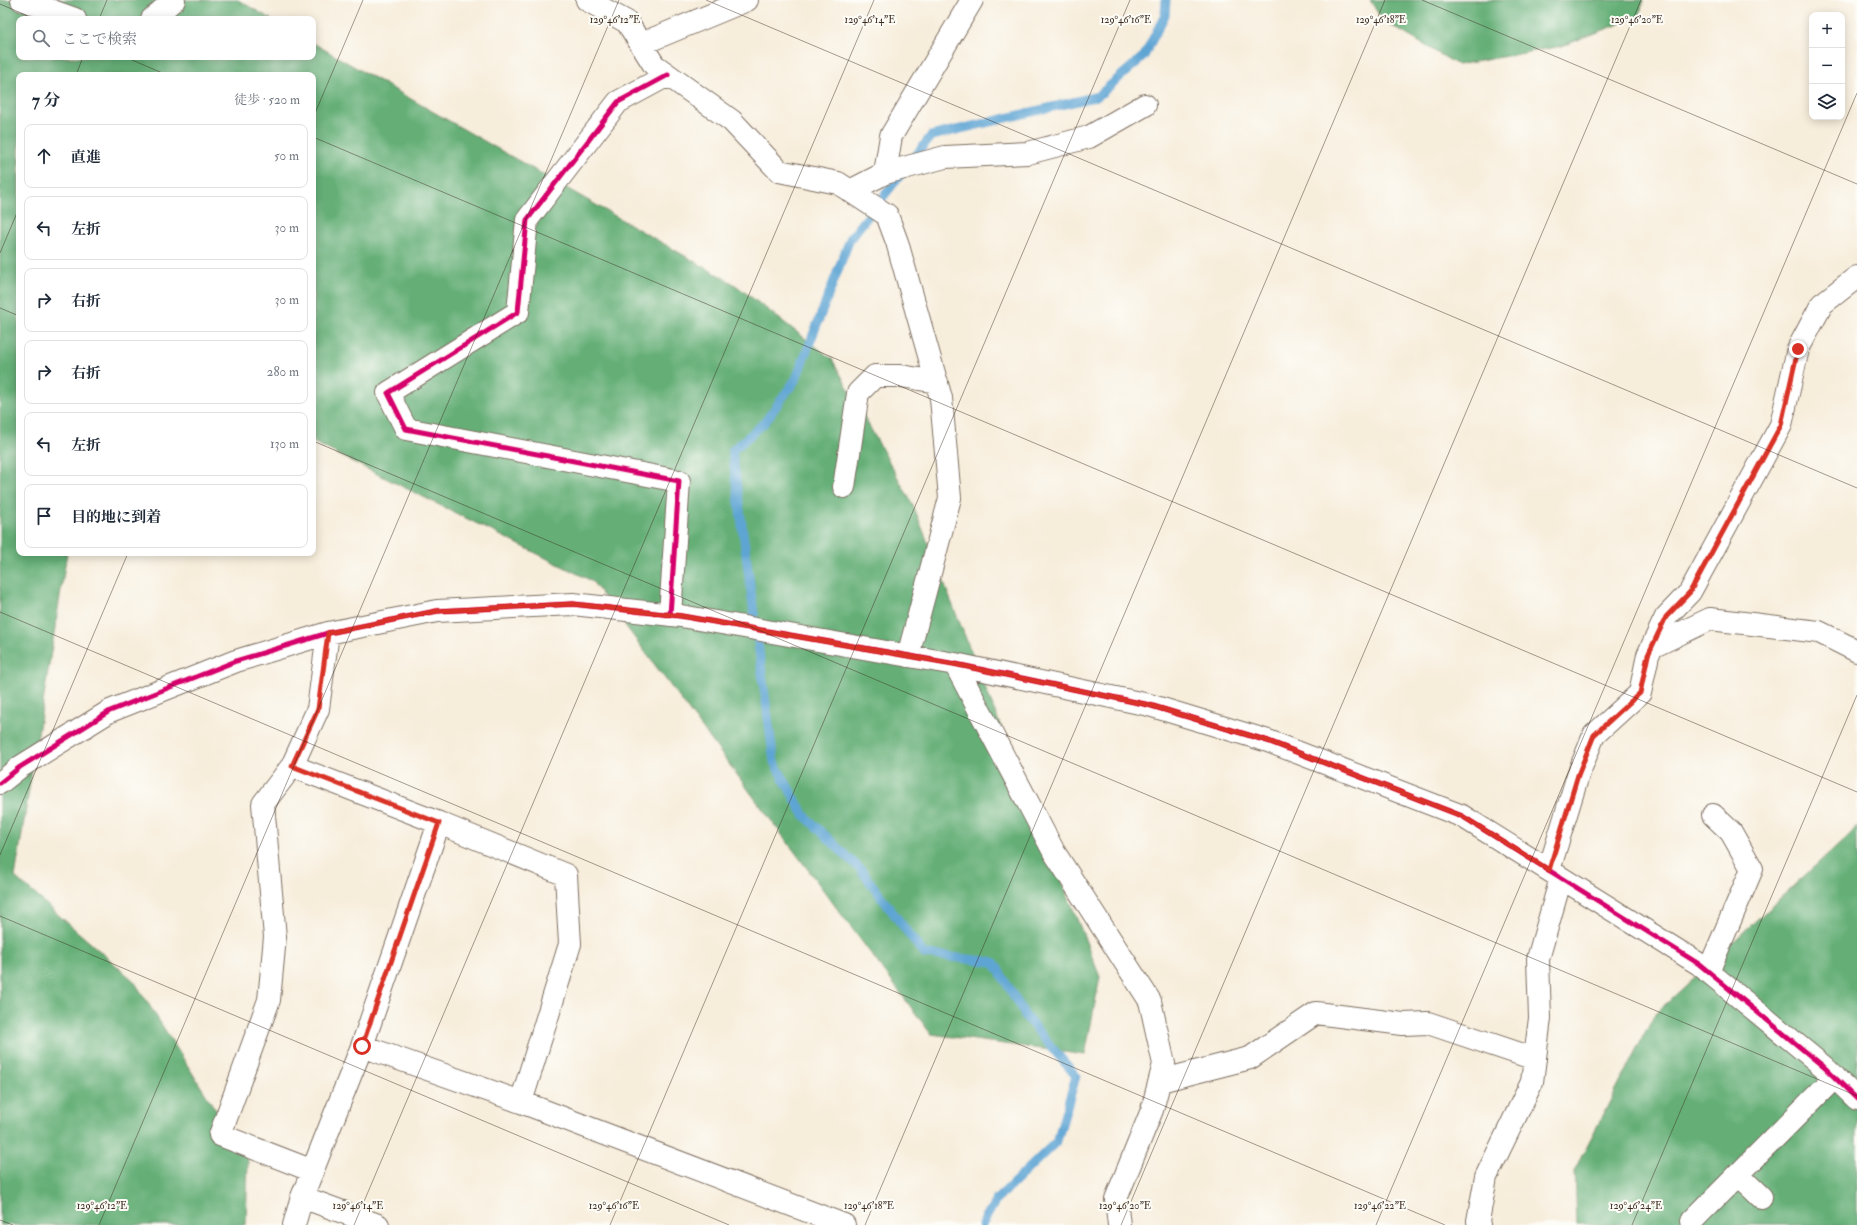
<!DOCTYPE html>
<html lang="ja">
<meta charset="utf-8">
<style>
:root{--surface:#fff;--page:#f2f2f3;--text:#1f2937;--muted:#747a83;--line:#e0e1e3}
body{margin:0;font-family:"IM FELL Double Pica","Noto Serif JP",serif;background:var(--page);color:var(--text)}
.controls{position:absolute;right:12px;top:12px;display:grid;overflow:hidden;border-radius:8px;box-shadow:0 2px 10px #0003}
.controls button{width:36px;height:36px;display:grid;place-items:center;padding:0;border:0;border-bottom:1px solid var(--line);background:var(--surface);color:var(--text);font:20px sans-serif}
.stop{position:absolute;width:12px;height:12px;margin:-9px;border:3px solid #d93025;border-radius:50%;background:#fff}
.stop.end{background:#d93025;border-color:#fff;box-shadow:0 1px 4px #0008}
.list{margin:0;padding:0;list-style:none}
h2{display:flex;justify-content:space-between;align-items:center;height:52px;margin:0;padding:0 16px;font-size:17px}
h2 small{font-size:13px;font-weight:400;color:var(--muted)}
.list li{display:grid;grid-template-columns:26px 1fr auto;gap:12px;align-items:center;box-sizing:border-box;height:64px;margin:0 8px 8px;padding:0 8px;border:1px solid var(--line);border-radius:8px}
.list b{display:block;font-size:15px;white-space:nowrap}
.list em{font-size:13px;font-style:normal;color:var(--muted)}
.icon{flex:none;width:22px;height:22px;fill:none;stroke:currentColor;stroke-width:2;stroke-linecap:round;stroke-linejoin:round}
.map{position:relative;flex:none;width:1857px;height:1225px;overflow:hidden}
.search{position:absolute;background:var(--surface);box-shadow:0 2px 10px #0003;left:16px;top:16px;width:300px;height:44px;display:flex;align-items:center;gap:10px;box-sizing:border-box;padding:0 14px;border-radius:8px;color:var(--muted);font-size:15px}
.panel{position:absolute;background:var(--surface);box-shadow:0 2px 10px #0003;left:16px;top:72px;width:300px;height:484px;border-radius:8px}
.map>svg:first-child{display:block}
.forest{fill:#65af77;stroke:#506c4a}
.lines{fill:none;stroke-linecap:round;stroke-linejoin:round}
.stream{stroke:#5ea5d4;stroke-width:9}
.minor-casing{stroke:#7d6e60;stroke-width:24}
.minor{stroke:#fff;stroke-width:22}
.cycleway-casing{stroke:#fdfcf7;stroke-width:8}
.cycleway{stroke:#d6006c;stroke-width:5}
.route{stroke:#d93025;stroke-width:5}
.ticks{fill:none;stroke:#3b2a1e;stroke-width:1;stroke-opacity:0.45}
.ticks-label{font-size:10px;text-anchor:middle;fill:#3b2a1e;stroke:#fdfcf7;stroke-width:4;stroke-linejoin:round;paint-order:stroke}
</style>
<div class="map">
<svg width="1857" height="1225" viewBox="0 0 1857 1225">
<rect width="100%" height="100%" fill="#fdfcf7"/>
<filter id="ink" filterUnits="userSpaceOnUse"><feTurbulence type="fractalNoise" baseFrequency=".025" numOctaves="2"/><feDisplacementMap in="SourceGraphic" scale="8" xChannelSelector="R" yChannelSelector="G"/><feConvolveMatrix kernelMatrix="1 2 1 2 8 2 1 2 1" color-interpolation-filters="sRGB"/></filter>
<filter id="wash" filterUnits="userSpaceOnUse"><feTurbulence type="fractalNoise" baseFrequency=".012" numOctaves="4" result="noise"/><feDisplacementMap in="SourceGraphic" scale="16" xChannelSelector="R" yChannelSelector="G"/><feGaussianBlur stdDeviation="0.9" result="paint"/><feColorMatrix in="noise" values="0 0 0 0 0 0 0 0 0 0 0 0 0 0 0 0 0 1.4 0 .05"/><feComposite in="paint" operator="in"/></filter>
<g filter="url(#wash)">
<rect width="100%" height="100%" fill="#f7eddb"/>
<path class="forest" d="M 0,0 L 238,0 L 271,19 L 19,19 L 19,57 L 313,57 L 313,43 L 734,284 L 832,359 L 913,505 L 1100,977 L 1085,1055 L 931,1034 L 592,581 L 313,442 L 313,75 L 19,75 L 19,553 L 67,553 L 15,877 L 134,981 L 248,1161 L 246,1225 L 0,1225 Z
M 1370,0 L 1643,0 L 1640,16 L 1562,46 L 1458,65 L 1382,20 Z
M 1857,827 L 1857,1225 L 1576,1225 L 1574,1171 L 1655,1014 Z"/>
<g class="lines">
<path class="stream" d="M 910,163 L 931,136 L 1098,96 L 1144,56 L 1165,15 L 1166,0
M 902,173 L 850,239 L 796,379 L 764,423 L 732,451 L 774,762 L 804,815 L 861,870 L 924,954 L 994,962 L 1026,1017 L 1076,1076 L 1057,1141 L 996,1200 L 982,1225"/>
</g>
</g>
<g filter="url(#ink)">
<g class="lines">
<defs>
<path id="minor" d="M 22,0 L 75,19
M 587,0 L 627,22 L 654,65 L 732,121 L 779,171 L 838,183 L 887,215 L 897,242 L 941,398 L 950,498 L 908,656
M 152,19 L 174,0
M 641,44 L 747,0
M 668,75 L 618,102 L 527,220 L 518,312 L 388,393 L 406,429 L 679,481 L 670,615
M 885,173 L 945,157 L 1028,153 L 1089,137 L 1145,105
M 850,191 L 885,173 L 891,136 L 972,0
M 844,487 L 858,393 L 875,376 L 901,376 L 937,382
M 1652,647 L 1710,619 L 1819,632 L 1857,651
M 955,664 L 1054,852 L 1150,1001 L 1164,1064 L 1152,1110 L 1116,1199 L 1119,1225
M 292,766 L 439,823
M 0,783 L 20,767 L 110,711 L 236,661 L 328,633 L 437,611 L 573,604 L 681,616 L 955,664 L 1149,705 L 1268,741 L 1462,816 L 1699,964 L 1824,1067 L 1857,1099
M 1549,870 L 1578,775 L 1594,735 L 1640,693 L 1648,655 L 1666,617 L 1690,592 L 1781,425 L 1798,349 L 1822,304 L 1857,277
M 1708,972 L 1752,869 L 1731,832 L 1713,815
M 362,1046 L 521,1102 L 844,1225
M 1160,1081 L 1250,1058 L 1316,1013 L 1403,1024 L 1428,1023 L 1535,1059
M 313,1171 L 220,1135 L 269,1000 L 275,937 L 263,804 L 292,766 L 318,709 L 328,633
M 1738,1175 L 1761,1197
M 302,1197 L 378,1225
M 1692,1221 L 1835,1077
M 294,1225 L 302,1197 L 362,1046 L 439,823 L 566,875 L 570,944 L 521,1102
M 1479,1225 L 1478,1221 L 1486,1177 L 1532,1082 L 1540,1018 L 1538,959 L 1561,878"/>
</defs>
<use href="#minor" class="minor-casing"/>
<use href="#minor" class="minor"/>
<defs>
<path id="cycleway" d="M 668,75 L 618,102 L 527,220 L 518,312 L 388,393 L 406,429 L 679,481 L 670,615
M 0,783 L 20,767 L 110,711 L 236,661 L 328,633 L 437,611 L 573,604 L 681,616 L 955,664 L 1149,705 L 1268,741 L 1462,816 L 1699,964 L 1824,1067 L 1857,1099"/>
</defs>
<use href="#cycleway" class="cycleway-casing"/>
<use href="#cycleway" class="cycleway"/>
</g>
</g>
<g class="lines" filter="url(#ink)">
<path class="route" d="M 362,1046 L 439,823 L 292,766 L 318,709 L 328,633 L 437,611 L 573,604 L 681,616 L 954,664 L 1149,705 L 1268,741 L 1462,816 L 1549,870 L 1578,775 L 1594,735 L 1640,693 L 1648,655 L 1666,617 L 1690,592 L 1781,425 L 1798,349"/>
</g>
<path class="ticks" d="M 706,0 L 1857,488M 1422,0 L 1857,184M 0,4 L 35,19M 99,19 L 107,0M 125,57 L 167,75M 76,75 L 83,57M 313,118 L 363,0M 313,137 L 1857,792M 0,253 L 19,208M 0,308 L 19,316M 313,441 L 1857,1096M 0,612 L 1445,1225M 0,855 L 128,553M 0,916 L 729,1225M 0,1220 L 13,1225M 99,1225 L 619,0M 354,1225 L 874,0M 610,1225 L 1130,0M 865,1225 L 1385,0M 1121,1225 L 1641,0M 1376,1225 L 1857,93M 1632,1225 L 1857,695"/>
<g class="ticks-label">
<text x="615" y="23">129°46'12"E</text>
<text x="870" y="23">129°46'14"E</text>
<text x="1126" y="23">129°46'16"E</text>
<text x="1381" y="23">129°46'18"E</text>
<text x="1637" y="23">129°46'20"E</text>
<text x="102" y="1209">129°46'12"E</text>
<text x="358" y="1209">129°46'14"E</text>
<text x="614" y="1209">129°46'16"E</text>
<text x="869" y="1209">129°46'18"E</text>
<text x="1125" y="1209">129°46'20"E</text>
<text x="1380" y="1209">129°46'22"E</text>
<text x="1636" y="1209">129°46'24"E</text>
</g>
</svg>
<div class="controls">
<button>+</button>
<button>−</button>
<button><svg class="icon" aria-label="layers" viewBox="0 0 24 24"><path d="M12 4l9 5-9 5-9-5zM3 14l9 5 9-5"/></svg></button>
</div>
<div class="stop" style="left:362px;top:1046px"></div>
<div class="stop end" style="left:1798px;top:349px"></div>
<div class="search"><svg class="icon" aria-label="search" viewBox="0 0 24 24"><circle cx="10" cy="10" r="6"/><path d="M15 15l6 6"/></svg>ここで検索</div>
<section class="panel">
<h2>7 分<small>徒歩 · 520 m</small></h2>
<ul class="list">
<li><svg class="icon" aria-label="ahead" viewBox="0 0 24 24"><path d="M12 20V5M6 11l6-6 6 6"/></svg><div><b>直進</b></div><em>50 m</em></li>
<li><svg class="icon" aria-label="left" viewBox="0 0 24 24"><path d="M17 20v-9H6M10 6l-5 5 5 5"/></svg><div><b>左折</b></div><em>30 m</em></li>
<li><svg class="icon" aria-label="right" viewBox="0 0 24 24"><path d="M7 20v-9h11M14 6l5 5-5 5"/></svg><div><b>右折</b></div><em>30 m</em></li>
<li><svg class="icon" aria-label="right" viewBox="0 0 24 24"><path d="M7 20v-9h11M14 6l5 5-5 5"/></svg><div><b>右折</b></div><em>280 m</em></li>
<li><svg class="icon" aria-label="left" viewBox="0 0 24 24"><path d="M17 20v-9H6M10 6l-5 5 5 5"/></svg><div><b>左折</b></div><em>130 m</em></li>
<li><svg class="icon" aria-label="arrive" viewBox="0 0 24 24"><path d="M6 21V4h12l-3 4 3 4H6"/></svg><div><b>目的地に到着</b></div></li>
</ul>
</section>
</div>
